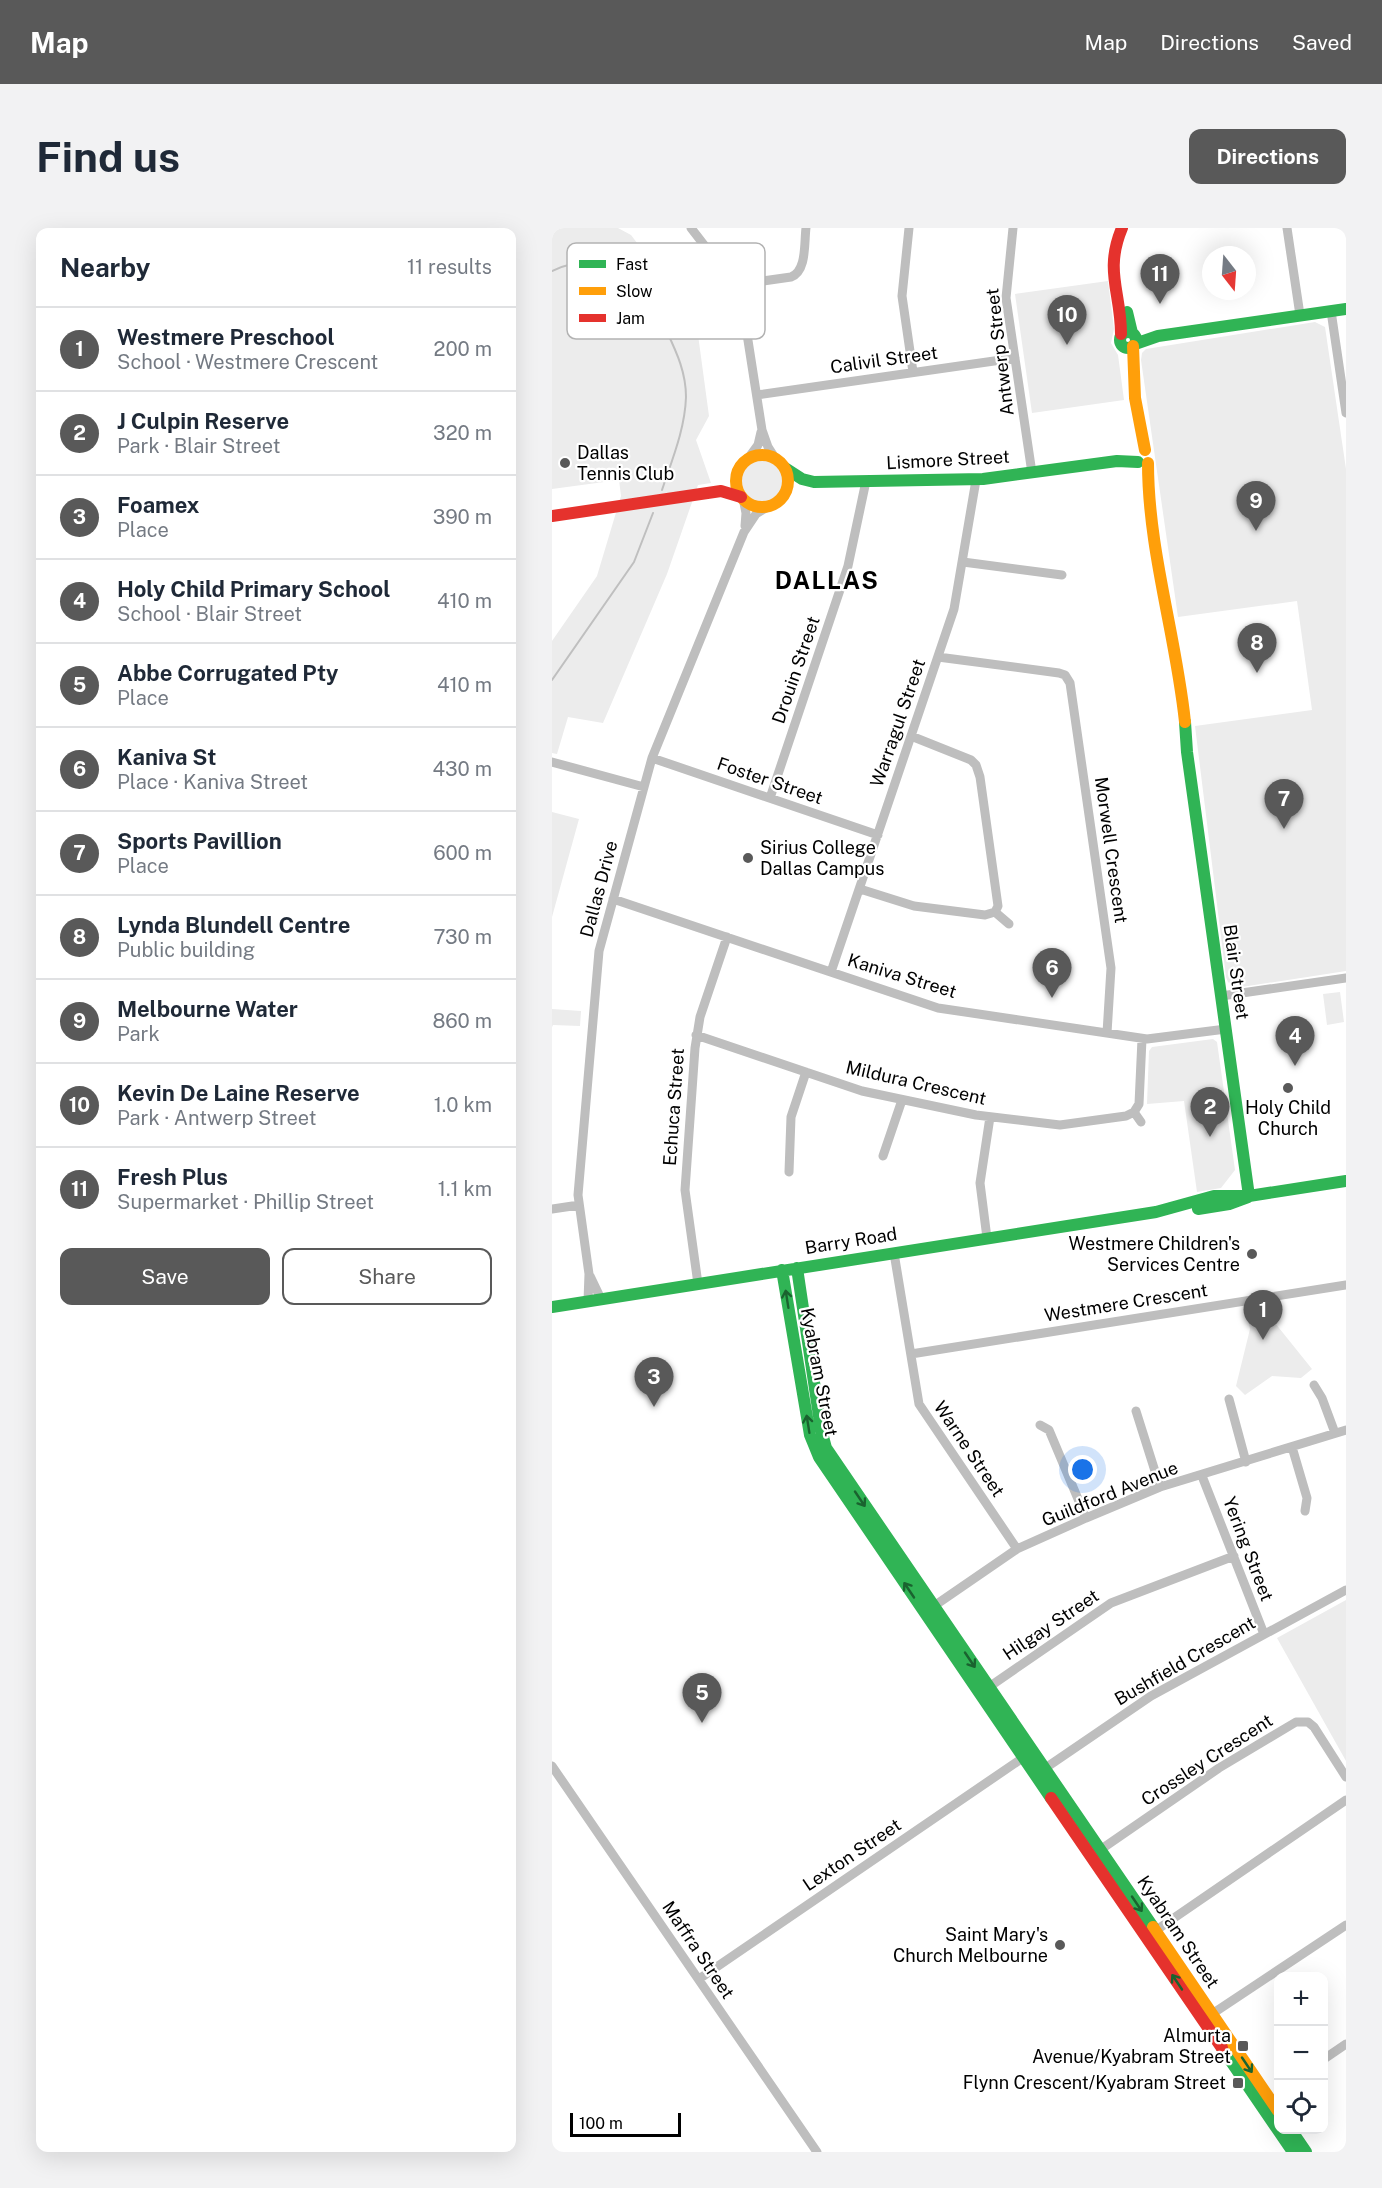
<!DOCTYPE html>
<meta charset="utf-8">
<style>
:root{--surface:#fff;--page:#f2f2f3;--text:#1f2937;--muted:#747a83;--line:#e0e1e3;--accent:#595959}
body{margin:0;font-family:"Public Sans",sans-serif;background:var(--page);color:var(--text)}
.controls{position:absolute;right:18px;bottom:18px;display:grid;overflow:hidden;border-radius:12px;box-shadow:0 6px 24px #0002}
.controls button{width:54px;height:54px;display:grid;place-items:center;padding:0;border:0;border-bottom:2px solid var(--line);background:var(--surface);color:var(--text);font:30px sans-serif}
.compass{position:absolute;left:650px;top:18px;width:54px;height:54px;border-radius:50%;background:var(--surface);box-shadow:0 6px 24px #0002;rotate:163deg}
.scale{position:absolute;left:18px;bottom:15px;width:111px;box-sizing:border-box;padding-left:6px;border:3px solid #000;border-top:0;font-size:16px;line-height:21px;white-space:nowrap;color:#000;-webkit-text-stroke:4px #fff;paint-order:stroke}
.you{position:absolute;left:531px;top:1242px;width:21px;height:21px;margin:-15px;border:4px solid #fff;border-radius:50%;background:#1a73e8;box-shadow:0 0 0 9px #1a73e833}
.badge{display:grid;place-items:center;width:39px;height:39px;border-radius:50%;background:var(--accent);color:#fff;font-size:20px;font-weight:700}
.pin{position:absolute;translate:-50% -50px;filter:drop-shadow(0 2px 3px #0008)}
.pin::after{content:'';position:absolute;top:32px;width:21px;height:18px;background:inherit;clip-path:polygon(0 0,100% 0,50% 100%)}
.list{margin:0;padding:0;list-style:none}
h2{display:flex;justify-content:space-between;align-items:center;height:78px;margin:0;padding:0 24px;font-size:26px}
h2 small{font-size:20px;font-weight:400;color:var(--muted)}
.list li{display:grid;grid-template-columns:39px 1fr auto;gap:18px;align-items:center;box-sizing:border-box;height:84px;padding:0 24px;border-top:2px solid var(--line)}
.list b{display:block;font-size:22px;white-space:nowrap}
.list p{margin:0;font-size:20px;white-space:nowrap;color:var(--muted)}
.list em{font-size:20px;font-style:normal;color:var(--muted)}
.actions{display:flex;gap:12px;padding:18px 24px}
.actions a{flex:1;padding:14px 0;border:2px solid var(--accent);border-radius:12px;text-align:center;font-size:21px;color:var(--accent)}
.actions .main{background:var(--accent);color:#fff}
.icon{flex:none;width:33px;height:33px;fill:none;stroke:currentColor;stroke-width:2;stroke-linecap:round;stroke-linejoin:round}
.map{position:relative;flex:none;width:794px;height:1924px;overflow:hidden;border-radius:12px}
header{display:flex;align-items:center;gap:36px;box-sizing:border-box;height:84px;padding:0 30px;background:var(--accent);color:#fff}
header strong{font-size:28px}
nav{display:flex;gap:33px;margin-inline-start:auto;font-size:21px}
.intro{display:flex;align-items:center;justify-content:space-between;box-sizing:border-box;height:144px;padding:0 36px}
h1{margin:0;font-size:42px}
.button{padding:15px 27px;border-radius:12px;background:var(--accent);color:#fff;font-size:21px;font-weight:700}
main{display:flex;gap:36px;padding:0 36px}
aside{flex:1;background:var(--surface);border-radius:12px;box-shadow:0 6px 24px #0002}
.map>svg:first-child{display:block}
.green{fill:#ececec}
.lines{fill:none;stroke-linecap:round;stroke-linejoin:round}
.stream{stroke:#bfbfbf;stroke-width:2}
.street{stroke:#bebebe;stroke-width:9}
.fast{stroke:#30b455;stroke-width:12}
.slow{stroke:#ff9f0a;stroke-width:12}
.jam{stroke:#e5322d;stroke-width:12}
.oneway{stroke:#1a632f}
.poi-dot{fill:#595959;stroke:#fff;stroke-width:2}
.labels{text-anchor:middle;stroke-width:4.5;stroke-linejoin:round;paint-order:stroke}
.street-label{font-size:18px;fill:#000;stroke:#fff}
.poi-label{font-size:18px;fill:#000;stroke:#fff;text-anchor:end}
.district-label{font-size:24px;font-weight:bold;letter-spacing:1.5px;fill:#000;stroke:#fff}
.key{fill:#fff;stroke:#b2b2b2;stroke-width:1.5}
.key-label{font-size:16px;fill:#000}
</style>
<header>
<strong>Map</strong>
<nav><a>Map</a><a>Directions</a><a>Saved</a></nav>
</header>
<div class="intro"><h1>Find us</h1><a class="button">Directions</a></div>
<main>
<aside>
<h2>Nearby<small>11 results</small></h2>
<ul class="list">
<li><span class="badge">1</span><div><b>Westmere Preschool</b><p>School · Westmere Crescent</p></div><em>200 m</em></li>
<li><span class="badge">2</span><div><b>J Culpin Reserve</b><p>Park · Blair Street</p></div><em>320 m</em></li>
<li><span class="badge">3</span><div><b>Foamex</b><p>Place</p></div><em>390 m</em></li>
<li><span class="badge">4</span><div><b>Holy Child Primary School</b><p>School · Blair Street</p></div><em>410 m</em></li>
<li><span class="badge">5</span><div><b>Abbe Corrugated Pty</b><p>Place</p></div><em>410 m</em></li>
<li><span class="badge">6</span><div><b>Kaniva St</b><p>Place · Kaniva Street</p></div><em>430 m</em></li>
<li><span class="badge">7</span><div><b>Sports Pavillion</b><p>Place</p></div><em>600 m</em></li>
<li><span class="badge">8</span><div><b>Lynda Blundell Centre</b><p>Public building</p></div><em>730 m</em></li>
<li><span class="badge">9</span><div><b>Melbourne Water</b><p>Park</p></div><em>860 m</em></li>
<li><span class="badge">10</span><div><b>Kevin De Laine Reserve</b><p>Park · Antwerp Street</p></div><em>1.0 km</em></li>
<li><span class="badge">11</span><div><b>Fresh Plus</b><p>Supermarket · Phillip Street</p></div><em>1.1 km</em></li>
</ul>
<div class="actions"><a class="main">Save</a><a>Share</a></div>
</aside>
<div class="map">
<svg width="794" height="1924" viewBox="0 0 794 1924">
<rect width="100%" height="100%" fill="#fff"/>
<path class="green" d="M 0,0 L 66,0 L 79,7 L 144,92 L 157,188 L 144,212 L 159,255 L 146,257 L 115,346 L 51,495 L 16,489 L 5,526 L 0,525 L 0,413 L 45,348 L 69,268 L 67,252 L 0,261 Z
M 556,53 L 562,101 L 559,115 L 566,127 L 572,172 L 480,185 L 463,66 Z
M 763,94 L 773,99 L 794,241 L 794,743 L 683,760 L 676,754 L 674,749 L 643,498 L 760,482 L 745,373 L 626,389 L 589,132 L 590,125 L 594,121 Z
M187 252a23 23 0 1 1 46 0a23 23 0 1 1-46 0Z
M 0,584 L 27,591 L 0,689 Z
M 788,764 L 792,794 L 775,797 L 771,766 Z
M 0,781 L 29,783 L 28,798 L 1,797 L 0,799 Z
M 661,811 L 665,814 L 683,942 L 669,960 L 645,964 L 632,873 L 595,876 L 597,823 L 600,819 Z
M 717,1071 L 718,1077 L 711,1080 L 760,1141 L 749,1150 L 720,1148 L 693,1167 L 684,1158 L 698,1101 L 692,1075 Z
M 794,1372 L 794,1533 L 725,1410 Z"/>
<g class="lines">
<path class="stream" d="M 0,43 C 31,28 68,32 91,59 C 102,72 108,89 115,104 C 125,125 134,145 134,169 C 133,201 120,232 110,262
M 0,452 L 82,334 L 101,285"/>
<path class="street" d="M 139,0 L 183,57 L 190,74 L 210,202 L 216,219 L 223,230
M 357,0 L 350,68 L 361,144
M 461,0 L 454,70 L 480,245
M 735,0 L 748,87
M 183,57 L 239,49 C 255,43 252,15 254,0
M 779,83 L 794,185
M 205,167 L 463,130
M 195,232 L 206,217 L 209,204
M 191,270 L 194,285 L 193,298
M 411,334 L 510,347
M 386,429 L 507,445 L 513,447 L 518,455 L 559,740 L 555,805
M 100,530 L 326,607
M 0,534 L 92,559
M 218,570 L 296,338 L 314,253
M 308,661 L 362,678 L 433,687 L 443,684 L 446,678 L 428,549 L 424,537 L 419,532 L 359,508
M 61,671 L 386,780 L 595,811 L 674,801
M 443,684 L 457,696
M 279,744 L 402,381 L 424,252
M 669,768 L 794,750
M 144,807 L 310,863 L 424,887 L 508,897 L 574,888 L 582,884 L 587,876 L 590,811
M 582,884 L 589,894
M 331,928 L 350,872
M 237,944 L 239,889 L 254,844
M 0,981 L 27,977
M 435,1010 L 428,955 L 438,889
M 342,1025 L 367,1176 L 465,1321
M 38,1048 L 49,1071
M 146,1056 L 133,962 L 143,820 L 148,789 L 175,709
M 36,1073 L 37,1046 L 26,967 L 47,723 L 100,530 L 192,304 L 204,286 L 217,278
M 359,1126 L 794,1057
M 762,1157 L 770,1170 L 783,1205
M 677,1171 L 694,1234
M 584,1183 L 608,1259
M 488,1197 L 497,1202 L 534,1290
M 740,1219 L 755,1270 L 753,1283
M 650,1248 L 712,1406
M 382,1378 L 465,1321 L 534,1290 L 608,1259 L 794,1202
M 437,1459 L 559,1375 L 682,1328
M 0,1538 L 265,1924
M 492,1541 L 599,1468 L 794,1362
M 548,1622 L 667,1540 L 744,1494 L 756,1494 L 762,1499 L 794,1549
M 603,1703 L 794,1572
M 147,1751 L 472,1529
M 660,1786 L 794,1697
M 772,1831 L 794,1816"/>
<path class="fast" d="M 575,84 L 580,105
M568 112a8 8 0 1 1 16 0a8 8 0 1 1-16 0Z
M 583,116 L 606,108 L 794,81
M 233,240 L 250,251 L 262,254 L 431,251 L 565,233 L 586,234
M 633,494 L 635,524 L 697,968
M 646,981 L 677,976 L 696,969
M 245,1040 L 269,1201 L 274,1220 L 601,1699
M 230,1042 L 258,1207 L 267,1229 L 499,1570
M 0,1079 L 604,984 L 662,968 L 697,968 L 794,953
M 670,1820 L 741,1924
M 739,1902 L 754,1924"/>
<path class="slow" d="M 581,118 L 583,170 L 593,222
M184 253a26 26 0 1 1 52 0a26 26 0 1 1-52 0Z
M 596,235 C 596,322 624,407 633,494
M 601,1699 L 726,1883"/>
<path class="jam" d="M 569,106 C 569,64 552,43 570,0
M 0,288 L 169,263 L 189,269
M 499,1570 L 670,1820"/>
</g>
<defs><path id="oneway-shaft" d="M-6 0H5M1.5-3L5.5 0L1.5 3" fill="none" stroke-width="1.6" stroke-linecap="round" stroke-linejoin="round" transform="scale(1.5)"/></defs>
<g class="oneway">
<use href="#oneway-shaft" transform="translate(235 1071) rotate(-99)"/>
<use href="#oneway-shaft" transform="translate(256 1196) rotate(-99)"/>
<use href="#oneway-shaft" transform="translate(308 1271) rotate(56)"/>
<use href="#oneway-shaft" transform="translate(357 1362) rotate(-124)"/>
<use href="#oneway-shaft" transform="translate(418 1432) rotate(56)"/>
<use href="#oneway-shaft" transform="translate(585 1676) rotate(56)"/>
<use href="#oneway-shaft" transform="translate(625 1754) rotate(-124)"/>
<use href="#oneway-shaft" transform="translate(695 1837) rotate(56)"/>
</g>
<g class="poi-dot">
<circle cx="13" cy="235" r="6"/>
<circle cx="196" cy="630" r="6"/>
<circle cx="736" cy="860" r="6"/>
<circle cx="700" cy="1026" r="6"/>
<circle cx="508" cy="1717" r="6"/>
<rect x="685" y="1812" width="12" height="12" rx="3"/>
<rect x="680" y="1849" width="12" height="12" rx="3"/>
</g>
<g class="labels">
<g class="street-label">
<text transform="translate(448 124) rotate(-97)" y="6">Antwerp Street</text>
<text transform="translate(332 132) rotate(-8)" y="6">Calivil Street</text>
<text transform="translate(396 232) rotate(-3)" y="6">Lismore Street</text>
<text transform="translate(244 442) rotate(-71)" y="6">Drouin Street</text>
<text transform="translate(346 495) rotate(-71)" y="6">Warragul Street</text>
<text transform="translate(218 553) rotate(19)" y="6">Foster Street</text>
<text transform="translate(559 622) rotate(82)" y="6">Morwell Crescent</text>
<text transform="translate(47 661) rotate(-75)" y="6">Dallas Drive</text>
<text transform="translate(684 744) rotate(82)" y="6">Blair Street</text>
<text transform="translate(350 748) rotate(17)" y="6">Kaniva Street</text>
<text transform="translate(364 855) rotate(13)" y="6">Mildura Crescent</text>
<text transform="translate(122 879) rotate(-86)" y="6">Echuca Street</text>
<text transform="translate(299 1013) rotate(-9)" y="6">Barry Road</text>
<text transform="translate(574 1075) rotate(-9)" y="6">Westmere Crescent</text>
<text transform="translate(267 1144) rotate(79)" y="6">Kyabram Street</text>
<text transform="translate(417 1221) rotate(56)" y="6">Warne Street</text>
<text transform="translate(558 1266) rotate(-22)" y="6">Guildford Avenue</text>
<text transform="translate(696 1321) rotate(69)" y="6">Yering Street</text>
<text transform="translate(499 1397) rotate(-34)" y="6">Hilgay Street</text>
<text transform="translate(633 1433) rotate(-30)" y="6">Bushfield Crescent</text>
<text transform="translate(655 1532) rotate(-33)" y="6">Crossley Crescent</text>
<text transform="translate(300 1627) rotate(-34)" y="6">Lexton Street</text>
<text transform="translate(626 1704) rotate(56)" y="6">Kyabram Street</text>
<text transform="translate(146 1722) rotate(56)" y="6">Maffra Street</text>
</g>
<g class="poi-label">
<text x="25" y="231" text-anchor="start">Dallas<tspan x="25" dy="21">Tennis Club</tspan></text>
<text x="208" y="626" text-anchor="start">Sirius College<tspan x="208" dy="21">Dallas Campus</tspan></text>
<text x="736" y="886" text-anchor="middle">Holy Child<tspan x="736" dy="21">Church</tspan></text>
<text x="688" y="1022">Westmere Children's<tspan x="688" dy="21">Services Centre</tspan></text>
<text x="496" y="1713">Saint Mary's<tspan x="496" dy="21">Church Melbourne</tspan></text>
<text x="679" y="1814">Almurta<tspan x="679" dy="21">Avenue/Kyabram Street</tspan></text>
<text x="674" y="1861">Flynn Crescent/Kyabram Street</text>
</g>
<g class="district-label">
<text x="275" y="361">DALLAS</text>
</g>
</g>
<rect x="15" y="15" width="198" height="96" rx="9" class="key"/>
<rect x="27" y="32" width="27" height="8" fill="#30b455"/>
<rect x="27" y="59" width="27" height="8" fill="#ff9f0a"/>
<rect x="27" y="86" width="27" height="8" fill="#e5322d"/>
<g class="key-label">
<text x="64" y="42">Fast</text>
<text x="64" y="69">Slow</text>
<text x="64" y="96">Jam</text>
</g>
</svg>
<div class="controls">
<button>+</button>
<button>−</button>
<button><svg class="icon" aria-label="locate" viewBox="0 0 24 24"><circle cx="12" cy="12" r="6"/><path d="M12 2v4M12 18v4M2 12h4M18 12h4"/></svg></button>
</div>
<svg class="compass" viewBox="-18 -18 36 36"><path d="M0-13l5 13h-10z" fill="#e53935"/><path d="M0 13l5-13h-10z" fill="#747a83"/></svg>
<div class="scale">100 m</div>
<div class="you"></div>
<div class="pin badge" style="left:711px;top:1112px">1</div>
<div class="pin badge" style="left:658px;top:909px">2</div>
<div class="pin badge" style="left:102px;top:1179px">3</div>
<div class="pin badge" style="left:743px;top:838px">4</div>
<div class="pin badge" style="left:150px;top:1495px">5</div>
<div class="pin badge" style="left:500px;top:770px">6</div>
<div class="pin badge" style="left:732px;top:601px">7</div>
<div class="pin badge" style="left:705px;top:445px">8</div>
<div class="pin badge" style="left:704px;top:303px">9</div>
<div class="pin badge" style="left:515px;top:117px">10</div>
<div class="pin badge" style="left:608px;top:76px">11</div>
</div>
</main>
